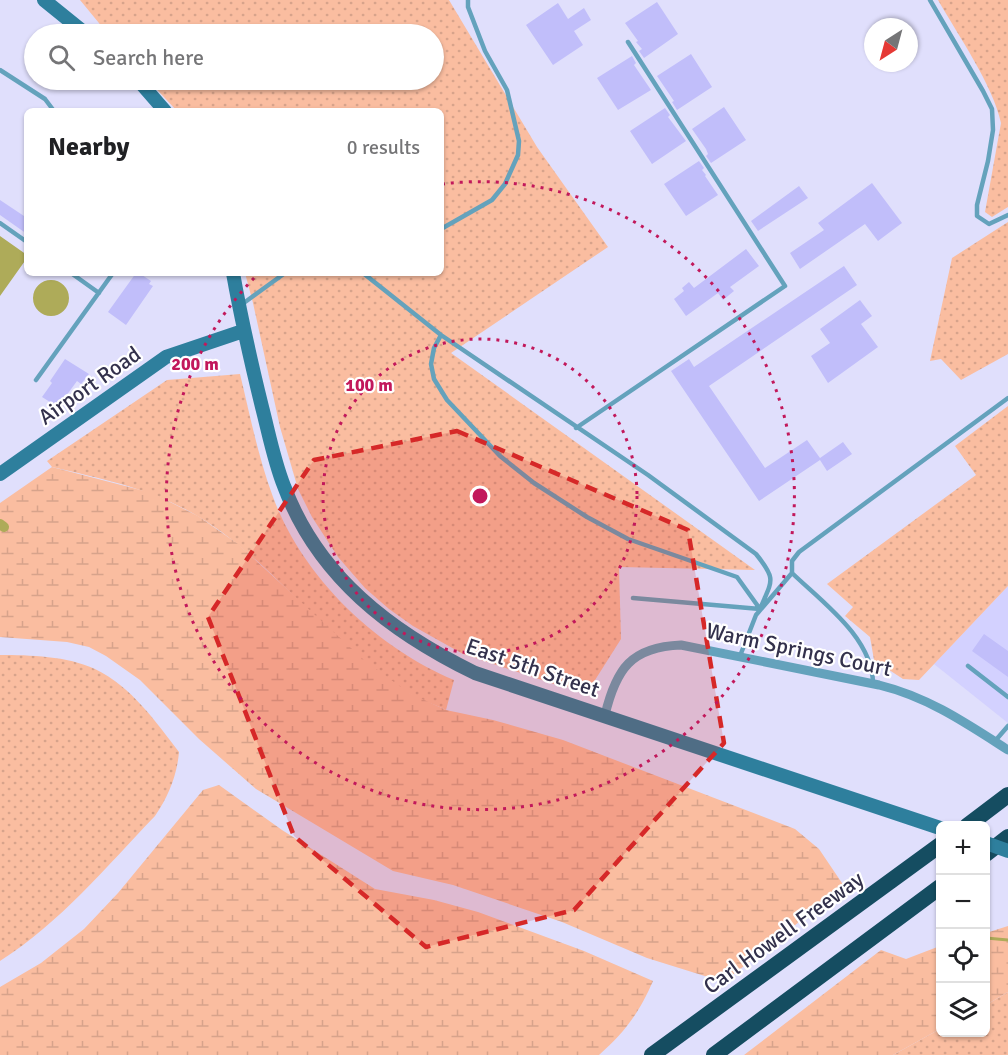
<!DOCTYPE html>
<meta charset="utf-8">
<style>
:root{--surface:#fff;--page:#f6f6f6;--text:#202124;--muted:#757577;--line:#e0e0e0}
body{margin:0;font-family:Signika,sans-serif;background:var(--page);color:var(--text)}
.controls{position:absolute;right:18px;bottom:18px;display:grid;overflow:hidden;border-radius:9px;box-shadow:0 2px 4px #0004}
.controls button{width:54px;height:54px;display:grid;place-items:center;padding:0;border:0;border-bottom:2px solid var(--line);background:var(--surface);color:var(--text);font:30px sans-serif}
.compass{position:absolute;left:864px;top:18px;width:54px;height:54px;border-radius:50%;background:var(--surface);box-shadow:0 2px 4px #0004;rotate:216deg}
.list{margin:0;padding:0;list-style:none}
h2{display:flex;justify-content:space-between;align-items:center;height:78px;margin:0;padding:0 24px;font-size:26px}
h2 small{font-size:20px;font-weight:400;color:var(--muted)}
.icon{flex:none;width:33px;height:33px;fill:none;stroke:currentColor;stroke-width:2;stroke-linecap:round;stroke-linejoin:round}
.map{position:relative;flex:none;width:1008px;height:1055px;overflow:hidden}
.search{position:absolute;background:var(--surface);box-shadow:0 2px 4px #0004;left:24px;top:24px;width:420px;height:66px;display:flex;align-items:center;gap:15px;box-sizing:border-box;padding:0 21px;border-radius:33px;color:var(--muted);font-size:22px}
.panel{position:absolute;background:var(--surface);box-shadow:0 2px 4px #0004;left:24px;top:108px;width:420px;height:168px;border-radius:9px}
.map>svg:first-child{display:block}
.built{fill:#d3d1ff}
.grass{fill:url(#grass-dots)}
.wetland{fill:url(#wetland-marsh)}
.water{fill:#aeab59}
.lines{fill:none;stroke-linecap:round;stroke-linejoin:round}
.stream{stroke:#aeab59;stroke-width:3}
.canal{stroke:#aeab59;stroke-width:10}
.building{fill:#c1befa}
.lane{stroke:#64a2bc;stroke-width:4.5}
.street{stroke:#64a2bc;stroke-width:9}
.secondary{stroke:#2e7f9d;stroke-width:14}
.highway{stroke:#154d61;stroke-width:16}
.secondary-bridge{stroke:#2e7f9d;stroke-width:14}
.marked{fill:#d62828;fill-opacity:0.2;stroke:#d62828;stroke-width:4.5;stroke-dasharray:12 8;stroke-linejoin:round}
.ring{fill:none;stroke:#c2185b;stroke-width:3;stroke-dasharray:3 6}
.labels{text-anchor:middle;stroke-width:4.5;stroke-linejoin:round;paint-order:stroke}
.street-label{font-size:22px;fill:#33314c;stroke:#fff}
.centre{fill:#c2185b;stroke:#fff;stroke-width:3}
.ring-label{font-size:18px;text-anchor:middle;font-weight:bold;fill:#c2185b;stroke:#fff;stroke-width:4.5;stroke-linejoin:round;paint-order:stroke}
</style>
<div class="map">
<svg width="1008" height="1055" viewBox="0 0 1008 1055">
<defs>
<pattern id="grass-dots" width="8" height="8" patternUnits="userSpaceOnUse" patternTransform="scale(1.5)"><rect width="8" height="8" fill="#fabda0"/><path d="M2 2h.1M6 6h.1" fill="none" stroke="#d7a38b" stroke-width="1.8" stroke-linecap="round"/></pattern>
<pattern id="wetland-marsh" width="20" height="14" patternUnits="userSpaceOnUse" patternTransform="scale(1.5)"><rect width="20" height="14" fill="#fabda0"/><path d="M1 5h8M5 5V1M11 12h8M15 12V8" fill="none" stroke="#d7a38b"/></pattern>
</defs>
<rect width="100%" height="100%" fill="#e0dffc"/>
<path class="built" d="M 1008,586 L 1008,723 L 934,664 Z"/>
<path class="grass" d="M 80,0 L 449,0 L 537,147 L 608,247 L 451,353 L 755,570 L 619,567 L 621,639 L 590,688 L 560,686 L 463,654 L 413,626 L 389,609 L 365,588 L 338,557 L 312,517 L 298,489 L 280,427 L 253,303 L 245,273 L 441,273 L 441,111 L 177,111 L 148,80 L 434,80 L 434,34 L 108,34 Z
M 938,0 L 1008,0 L 1008,207 L 992,217 L 985,212 L 1001,123 C 993,85 958,35 938,0 Z
M 1008,222 L 1008,354 L 961,380 L 941,359 L 930,361 L 952,258 Z
M 240,374 C 250,415 258,457 273,497 C 303,578 376,647 454,680 L 446,710 C 434,704 420,700 408,693 C 329,647 277,564 199,517 C 153,489 103,479 52,467 L 47,461 L 167,380 Z
M 1008,406 L 1008,586 L 919,680 L 903,679 L 874,660 L 870,637 L 845,616 L 853,607 L 827,584 L 976,475 L 955,446 Z
M 0,655 C 30,655 67,656 95,669 C 131,686 156,722 179,752 C 177,776 168,797 155,816 C 106,867 61,922 0,961 Z
M 1008,992 L 1008,1055 L 893,1055 L 940,1029 L 940,1032 L 986,1032 L 986,1005 Z"/>
<path class="wetland" d="M 52,467 L 152,493 L 198,516 L 238,544 L 364,660 L 409,693 L 446,710 L 493,720 L 563,740 L 795,829 L 819,849 L 844,886 L 724,982 L 647,958 L 562,922 L 453,885 L 393,871 L 256,789 L 199,739 L 140,680 L 106,656 L 89,647 L 67,642 L 0,637 L 0,503 Z
M 219,785 L 282,830 L 375,889 L 434,900 L 478,912 L 584,951 L 653,981 C 639,1013 625,1032 599,1055 L 0,1055 L 0,987 L 41,963 L 84,929 L 118,893 L 203,790 Z
M 1008,926 L 1008,992 L 986,1005 L 986,933 Z
M 940,946 L 940,1029 L 893,1055 L 744,1055 L 881,950 L 906,959 Z"/>
<path class="water" d="M 0,236 L 27,255 L 27,258 L 0,296 Z
M33 298a18 18 0 1 1 36 0a18 18 0 1 1-36 0Z"/>
<g class="lines">
<path class="stream" d="M 986,938 L 1008,940"/>
<path class="canal" d="M 0,524 L 4,527"/>
</g>
<path class="building" d="M 657,2 L 678,34 L 644,58 L 639,51 L 642,49 L 636,42 L 638,41 L 625,23 Z
M 558,3 L 568,19 L 584,8 L 591,20 L 574,31 L 583,45 L 553,65 L 526,25 Z
M 691,54 L 712,87 L 677,110 L 672,102 L 674,101 L 657,76 Z
M 632,56 L 636,63 L 634,65 L 651,90 L 618,110 L 597,78 Z
M 724,107 L 746,140 L 711,163 L 706,156 L 708,154 L 706,149 L 692,129 Z
M 665,108 L 670,115 L 668,117 L 686,141 L 652,164 L 630,131 Z
M 699,161 L 704,168 L 702,170 L 706,175 L 705,176 L 718,195 L 686,216 L 664,184 Z
M 872,183 L 902,223 L 878,241 L 865,224 L 800,269 L 790,253 L 824,230 L 818,223 Z
M 799,186 L 808,198 L 758,231 L 751,221 Z
M 0,200 L 27,218 L 27,234 L 0,215 Z
M 746,249 L 759,266 L 730,287 L 734,291 L 723,300 L 718,293 L 686,316 L 674,299 L 684,291 L 682,288 L 689,282 L 694,288 Z
M 844,266 L 857,285 L 709,386 L 765,468 L 807,440 L 820,458 L 843,442 L 852,454 L 827,471 L 820,460 L 759,501 L 671,371 L 689,359 L 694,367 Z
M 136,273 L 139,273 L 151,281 L 149,284 L 153,286 L 126,325 L 108,312 Z
M 860,300 L 872,316 L 861,324 L 878,347 L 828,383 L 811,356 L 830,343 L 820,329 Z
M 65,359 L 89,374 L 81,384 L 77,381 L 58,407 L 42,397 L 52,383 L 50,381 Z
M 984,634 L 1008,651 L 1008,677 L 972,651 Z"/>
<g class="lines">
<path class="lane" d="M 930,0 L 983,91 L 992,109 L 993,130 L 988,161 L 977,205 L 977,216 L 989,224 L 1008,215
M 0,70 L 45,99 L 54,111
M 0,223 L 27,242
M 441,229 L 492,200 L 505,184 L 518,155 L 519,141 L 507,90 L 485,51 L 468,7 L 468,0
M 71,273 L 99,293
M 363,273 L 441,335 L 648,475 L 756,554 C 777,580 772,580 760,609
M 241,305 L 285,273
M 441,335 L 434,348 L 431,364 L 434,379 L 447,400 L 500,456 L 534,483 L 587,517 L 628,539 L 737,577 L 760,609
M 36,380 L 113,273
M 576,428 L 785,286 L 628,42
M 633,598 L 760,609
M 740,656 L 756,615 L 792,573
M 968,666 L 1008,697
M 873,684 C 873,638 822,602 792,573 L 792,561 L 799,552 L 1008,398
M 995,741 L 1008,726"/>
<path class="street" d="M 605,715 C 616,669 631,647 681,645 L 879,685 C 928,697 966,723 1008,750"/>
<path class="secondary" d="M 44,0 L 86,34
M 138,80 L 165,111
M 233,273 C 241,318 251,362 262,407 C 269,434 274,461 284,486 C 318,577 391,632 475,673 L 940,828
M 0,474 L 166,357 L 243,331"/>
<path class="highway" d="M 967,826 L 1008,795
M 986,854 L 1008,837
M 652,1055 L 940,845
M 714,1055 L 940,887"/>
<path class="secondary-bridge" d="M 986,843 L 1008,851"/>
</g>
<path class="marked" d="M 457,431 L 688,530 L 724,743 L 574,910 L 426,947 L 294,836 L 208,617 L 314,460 Z"/>
<g class="ring">
<circle cx="480" cy="496" r="157"/>
<path d="M442 184A314 314 0 1 1 258 274"/>
</g>
<g class="labels">
<g class="street-label">
<text transform="translate(89 385) rotate(-35)" y="8">Airport Road</text>
<text transform="translate(799 649) rotate(12)" y="8">Warm Springs Court</text>
<text transform="translate(533 667) rotate(19)" y="8">East 5th Street</text>
<text transform="translate(783 932) rotate(-36)" y="8">Carl Howell Freeway</text>
</g>
</g>
<circle cx="480" cy="496" r="9" class="centre"/>
<g class="ring-label">
<text x="195" y="370">200 m</text>
<text x="369" y="391">100 m</text>
</g>
</svg>
<div class="controls">
<button>+</button>
<button>−</button>
<button><svg class="icon" aria-label="locate" viewBox="0 0 24 24"><circle cx="12" cy="12" r="6"/><path d="M12 2v4M12 18v4M2 12h4M18 12h4"/></svg></button>
<button><svg class="icon" aria-label="layers" viewBox="0 0 24 24"><path d="M12 4l9 5-9 5-9-5zM3 14l9 5 9-5"/></svg></button>
</div>
<svg class="compass" viewBox="-18 -18 36 36"><path d="M0-13l5 13h-10z" fill="#e53935"/><path d="M0 13l5-13h-10z" fill="#757577"/></svg>
<div class="search"><svg class="icon" aria-label="search" viewBox="0 0 24 24"><circle cx="10" cy="10" r="6"/><path d="M15 15l6 6"/></svg>Search here</div>
<section class="panel">
<h2>Nearby<small>0 results</small></h2>
<ul class="list">
</ul>
</section>
</div>
